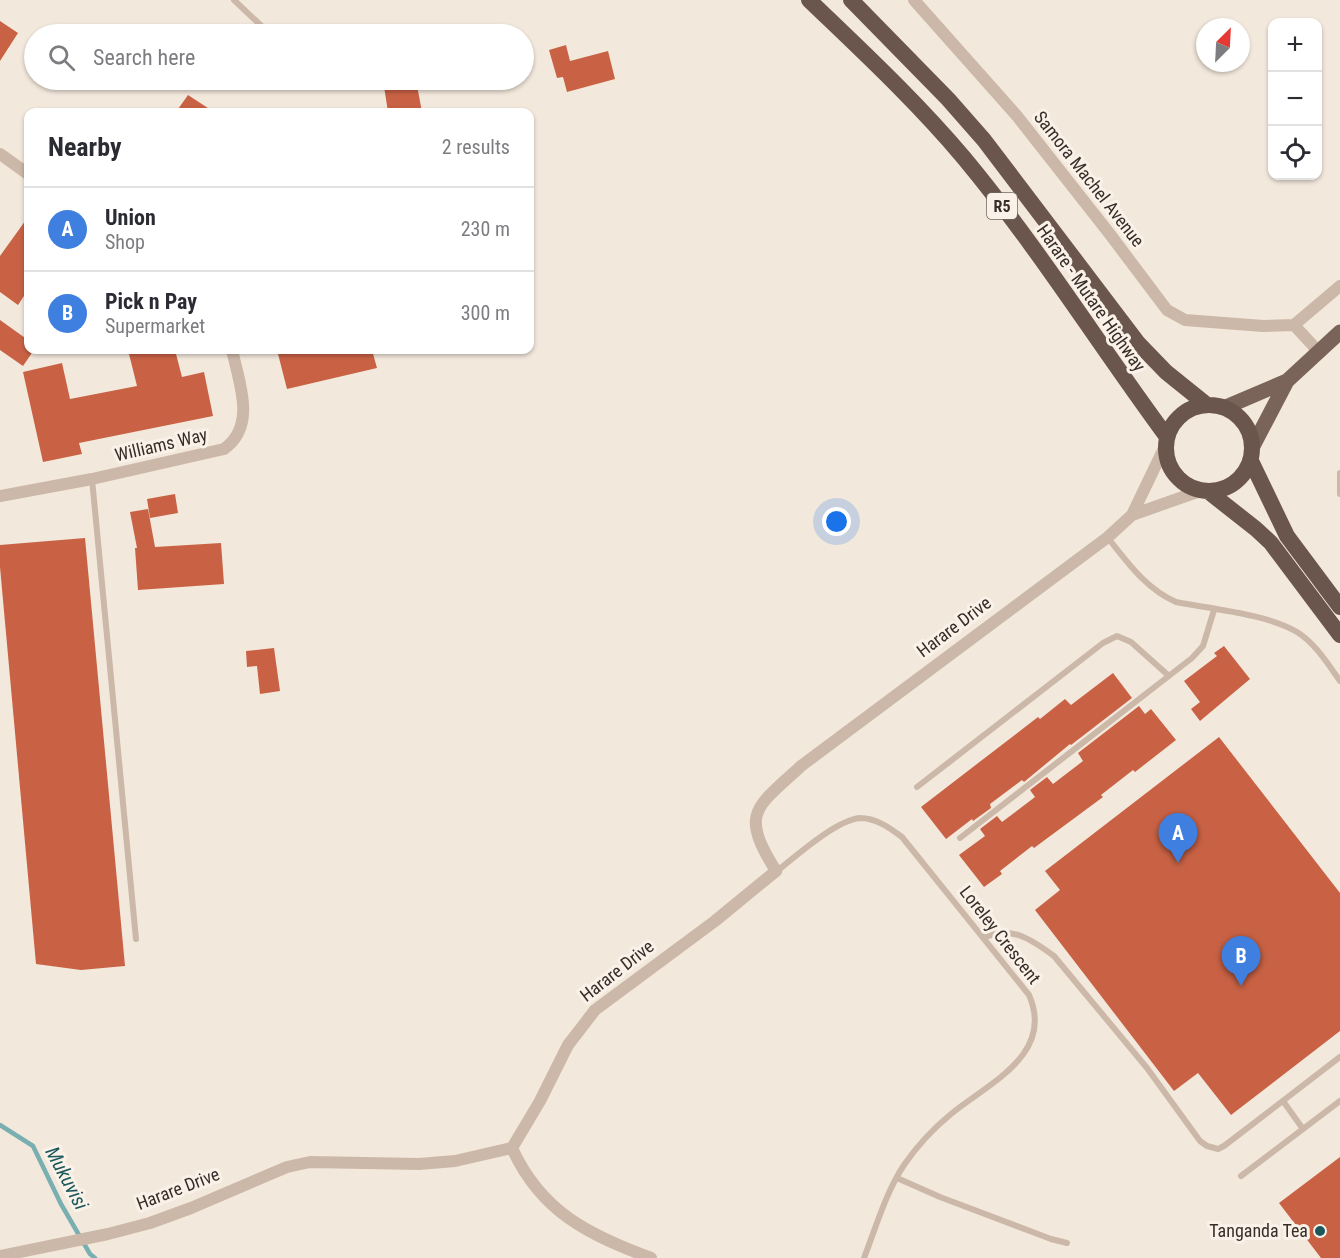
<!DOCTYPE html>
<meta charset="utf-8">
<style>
:root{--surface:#fff;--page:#f7f7f7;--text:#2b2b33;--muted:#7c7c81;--line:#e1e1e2;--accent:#0f766e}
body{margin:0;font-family:"Roboto Condensed",sans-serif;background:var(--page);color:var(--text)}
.controls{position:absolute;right:18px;top:18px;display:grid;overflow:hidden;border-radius:12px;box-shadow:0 2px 4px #0004}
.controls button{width:54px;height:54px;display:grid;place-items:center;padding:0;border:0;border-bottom:2px solid var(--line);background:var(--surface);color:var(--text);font:30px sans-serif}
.compass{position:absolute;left:1196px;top:18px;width:54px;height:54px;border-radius:50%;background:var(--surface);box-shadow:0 2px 4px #0004;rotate:24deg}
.you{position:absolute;left:837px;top:522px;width:21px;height:21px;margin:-15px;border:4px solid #fff;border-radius:50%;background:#1a73e8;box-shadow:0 0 0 9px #1a73e833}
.badge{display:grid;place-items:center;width:39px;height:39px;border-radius:50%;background:var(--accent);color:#fff;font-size:20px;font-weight:700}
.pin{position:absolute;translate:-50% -50px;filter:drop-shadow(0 2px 3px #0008)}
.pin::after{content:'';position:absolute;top:32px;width:21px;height:18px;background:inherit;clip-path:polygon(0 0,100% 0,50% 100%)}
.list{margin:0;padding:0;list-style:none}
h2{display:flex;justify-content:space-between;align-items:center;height:78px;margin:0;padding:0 24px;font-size:26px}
h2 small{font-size:20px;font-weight:400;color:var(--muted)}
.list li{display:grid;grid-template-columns:39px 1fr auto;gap:18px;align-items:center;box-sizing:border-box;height:84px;padding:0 24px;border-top:2px solid var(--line)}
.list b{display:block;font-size:22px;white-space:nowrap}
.list p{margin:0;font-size:20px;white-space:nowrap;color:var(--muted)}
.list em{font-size:20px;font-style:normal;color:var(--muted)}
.icon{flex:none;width:33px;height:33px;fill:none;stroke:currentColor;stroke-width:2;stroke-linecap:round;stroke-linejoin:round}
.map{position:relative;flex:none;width:1340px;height:1258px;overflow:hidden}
.search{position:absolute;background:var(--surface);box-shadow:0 2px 4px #0004;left:24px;top:24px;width:510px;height:66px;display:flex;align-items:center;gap:15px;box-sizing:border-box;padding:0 21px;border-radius:33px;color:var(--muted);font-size:22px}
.panel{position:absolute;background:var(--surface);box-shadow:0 2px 4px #0004;left:24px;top:108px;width:510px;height:246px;border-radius:12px}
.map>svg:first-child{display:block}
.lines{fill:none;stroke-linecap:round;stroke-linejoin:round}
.stream{stroke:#7aafb1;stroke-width:4.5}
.building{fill:#c96244}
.service{stroke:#ccb8a8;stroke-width:6}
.minor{stroke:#ccb8a8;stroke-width:12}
.primary{stroke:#7a6459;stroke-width:15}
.trunk{stroke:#6a564c;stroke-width:16}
.poi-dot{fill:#1c585b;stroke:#faf2e9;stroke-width:2}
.labels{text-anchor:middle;stroke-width:6;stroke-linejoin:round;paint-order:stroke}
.shield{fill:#faf2e9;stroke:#726862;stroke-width:1.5}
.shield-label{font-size:16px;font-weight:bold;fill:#382d28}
.street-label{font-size:18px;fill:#382d28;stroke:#faf2e9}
.poi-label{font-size:18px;fill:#382d28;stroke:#faf2e9;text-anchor:end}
.water-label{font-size:20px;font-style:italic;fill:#1c585b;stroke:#faf2e9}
</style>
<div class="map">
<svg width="1340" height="1258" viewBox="0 0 1340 1258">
<rect width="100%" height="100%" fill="#f3e8dc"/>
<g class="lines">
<path class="stream" d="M 0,1125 L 33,1146 L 61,1204 L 90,1254 L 95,1258"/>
</g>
<path class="building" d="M 0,21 L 18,33 L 0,61 Z
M 566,45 L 570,61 L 608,51 L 615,79 L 567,92 L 563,77 L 557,78 L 549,50 Z
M 383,80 L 416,80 L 422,112 L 388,112 Z
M 188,95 L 214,112 L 176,112 Z
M 28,217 L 28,290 L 18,305 L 0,292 L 0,256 Z
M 0,320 L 28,340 L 28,350 L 34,350 L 23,366 L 0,350 Z
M 128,350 L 175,350 L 182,377 L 204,372 L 213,416 L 79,443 L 82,454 L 43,462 L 23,372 L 62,363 L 70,399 L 137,386 Z
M 277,350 L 372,350 L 377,368 L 287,389 Z
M 175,494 L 178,513 L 150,518 L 147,499 Z
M 148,509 L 155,547 L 221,543 L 224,584 L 138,590 L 135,548 L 137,548 L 130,512 Z
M 85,538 L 125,966 L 81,970 L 36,964 L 0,567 L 0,545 Z
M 1224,646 L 1250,679 L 1200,721 L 1191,709 L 1200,702 L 1184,681 L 1217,656 L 1214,653 Z
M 274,648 L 280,691 L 260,694 L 257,666 L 247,667 L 246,651 Z
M 1113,673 L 1132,698 L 1071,745 L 1070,744 L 1024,782 L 1022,780 L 990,804 L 991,808 L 973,821 L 972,819 L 946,839 L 921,807 L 1038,717 L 1040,719 L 1065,699 L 1071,705 Z
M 1139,706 L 1145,714 L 1151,709 L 1176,740 L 1135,772 L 1133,770 L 1101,795 L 1103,797 L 1034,848 L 1032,846 L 1000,871 L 1002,874 L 984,887 L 959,855 L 985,836 L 980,829 L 997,816 L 1002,822 L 1035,797 L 1030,790 L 1047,777 L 1053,784 L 1083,761 L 1078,753 Z
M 1219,737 L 1340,893 L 1340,1031 L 1231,1115 L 1198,1073 L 1174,1091 L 1035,910 L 1060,890 L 1045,871 Z
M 1340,1157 L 1340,1258 L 1321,1258 L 1279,1203 Z"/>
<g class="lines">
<path class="service" d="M 234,0 L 270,34
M 1340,473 L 1340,494
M 92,479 L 136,939
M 1108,538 C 1128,563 1146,589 1176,602 C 1212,609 1267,614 1297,632 C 1315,643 1328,664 1340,681
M 917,787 L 1103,643 L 1117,636 L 1131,642 L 1169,676
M 960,838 L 1192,658 L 1203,646 L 1214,610
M 777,871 C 796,856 836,820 860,818 C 876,818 890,828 902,837 L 1029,995 C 1055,1054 989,1083 951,1114 C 934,1128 917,1146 904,1165 C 886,1192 876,1227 864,1258
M 983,938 C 1011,925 1031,939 1054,956 L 1147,1068 L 1200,1141 L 1207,1146 L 1218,1149 L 1224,1146 L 1340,1057
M 1283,1101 L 1303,1129
M 1241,1176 L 1340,1101
M 897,1178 L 940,1197 L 1051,1239 L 1067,1243"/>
<path class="minor" d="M 914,0 L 1017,116 L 1109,233 L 1167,310 L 1185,320 L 1263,326 L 1294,325 L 1340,286
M 0,154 L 28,174
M 1294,325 L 1318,351
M 0,496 L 92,479 L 224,449 C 257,426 239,382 232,350
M 1132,515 L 1165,446
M 512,1148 C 541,1212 589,1235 651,1258
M 0,1256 L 108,1234 L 150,1223 L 191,1208 L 287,1167 L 310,1162 L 419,1164 L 455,1161 L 512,1148 L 540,1101 L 568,1045 L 595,1010 L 715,921 L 776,871 C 739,812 756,808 801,766 L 1108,537 L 1132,515 L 1200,491"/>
<path class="primary" d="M 1226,407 L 1287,381
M 1253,446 L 1287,381 L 1340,332"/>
<path class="trunk" d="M 809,0 C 862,51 916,101 964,158 C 1038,247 1099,345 1167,437
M 851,0 L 948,99 L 984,140 L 1138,343 L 1166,372 L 1207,405
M1166 448a43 43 0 1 1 86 0a43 43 0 1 1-86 0Z
M 1251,461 L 1287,536 L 1340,607
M 1209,492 L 1256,529 L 1271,543 L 1340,635"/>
</g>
<circle class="poi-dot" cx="1320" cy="1231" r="6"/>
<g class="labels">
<rect class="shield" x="987" y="193" width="30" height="26" rx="4.5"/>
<g class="shield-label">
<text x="1002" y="212">R5</text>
</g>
<g class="street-label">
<text transform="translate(1089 179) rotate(52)" y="6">Samora Machel Avenue</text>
<text transform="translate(1091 298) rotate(55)" y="6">Harare - Mutare Highway</text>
<text transform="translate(161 445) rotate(-13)" y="6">Williams Way</text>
<text transform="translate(954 627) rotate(-37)" y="6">Harare Drive</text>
<text transform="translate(1000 935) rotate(52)" y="6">Loreley Crescent</text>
<text transform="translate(617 971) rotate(-38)" y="6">Harare Drive</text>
<text transform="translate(178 1189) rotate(-21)" y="6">Harare Drive</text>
</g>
<g class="poi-label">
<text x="1308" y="1237">Tanganda Tea</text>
</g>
<g class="water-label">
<text transform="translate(67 1178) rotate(62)" y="7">Mukuvisi</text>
</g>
</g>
</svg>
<div class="controls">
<button>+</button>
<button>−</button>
<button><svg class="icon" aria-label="locate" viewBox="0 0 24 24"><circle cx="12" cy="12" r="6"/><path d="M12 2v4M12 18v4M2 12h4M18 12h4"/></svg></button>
</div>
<svg class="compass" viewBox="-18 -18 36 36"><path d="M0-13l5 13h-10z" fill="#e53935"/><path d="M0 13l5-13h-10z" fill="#7c7c81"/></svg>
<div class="you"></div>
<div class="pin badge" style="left:1178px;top:863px;background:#3f7fe0">A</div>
<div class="pin badge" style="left:1241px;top:986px;background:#3f7fe0">B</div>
<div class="search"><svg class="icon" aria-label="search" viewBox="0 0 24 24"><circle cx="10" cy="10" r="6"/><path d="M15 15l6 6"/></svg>Search here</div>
<section class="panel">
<h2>Nearby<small>2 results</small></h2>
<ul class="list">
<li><span class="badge" style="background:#3f7fe0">A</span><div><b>Union</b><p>Shop</p></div><em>230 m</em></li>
<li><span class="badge" style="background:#3f7fe0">B</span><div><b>Pick n Pay</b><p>Supermarket</p></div><em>300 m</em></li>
</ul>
</section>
</div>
